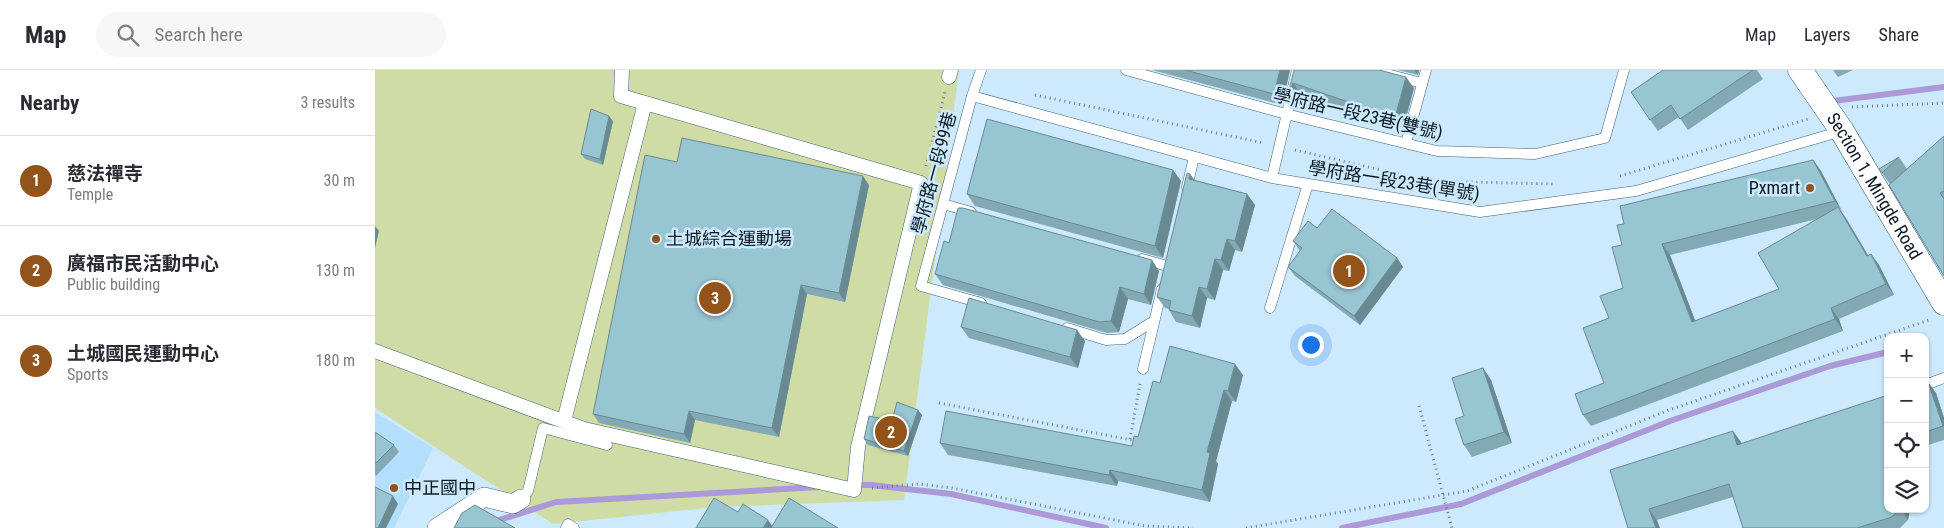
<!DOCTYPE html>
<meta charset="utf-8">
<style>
:root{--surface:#fff;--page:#f7f7f7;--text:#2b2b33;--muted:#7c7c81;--line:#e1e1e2;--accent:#93541b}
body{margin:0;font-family:"Roboto Condensed","Noto Sans TC",sans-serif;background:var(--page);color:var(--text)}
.controls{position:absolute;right:15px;bottom:15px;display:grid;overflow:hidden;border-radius:10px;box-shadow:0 1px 4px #0004}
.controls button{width:45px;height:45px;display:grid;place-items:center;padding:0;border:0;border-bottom:1px solid var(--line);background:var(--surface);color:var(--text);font:25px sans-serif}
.you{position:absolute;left:935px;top:274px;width:18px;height:18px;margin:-12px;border:4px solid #fff;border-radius:50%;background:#1a73e8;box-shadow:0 0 0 8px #1a73e833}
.badge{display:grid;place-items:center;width:32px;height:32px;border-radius:50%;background:var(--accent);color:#fff;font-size:16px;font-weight:700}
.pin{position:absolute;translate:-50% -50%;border:2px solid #fff;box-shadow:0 1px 5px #0006}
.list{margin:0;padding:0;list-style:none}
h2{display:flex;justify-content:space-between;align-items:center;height:65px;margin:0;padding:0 20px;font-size:21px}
h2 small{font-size:16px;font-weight:400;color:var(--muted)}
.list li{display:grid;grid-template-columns:32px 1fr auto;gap:15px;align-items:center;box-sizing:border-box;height:90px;padding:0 20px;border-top:1px solid var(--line)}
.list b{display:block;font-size:19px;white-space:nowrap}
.list p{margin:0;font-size:16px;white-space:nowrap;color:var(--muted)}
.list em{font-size:16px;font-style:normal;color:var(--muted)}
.icon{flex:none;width:28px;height:28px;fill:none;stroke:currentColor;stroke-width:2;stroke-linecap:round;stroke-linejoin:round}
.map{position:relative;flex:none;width:1569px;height:458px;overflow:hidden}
header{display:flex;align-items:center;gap:30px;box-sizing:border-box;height:70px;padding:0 25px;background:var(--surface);border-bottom:1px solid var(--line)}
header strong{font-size:24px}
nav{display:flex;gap:28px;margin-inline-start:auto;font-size:18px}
.search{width:350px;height:45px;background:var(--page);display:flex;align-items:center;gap:12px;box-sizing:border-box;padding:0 18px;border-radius:28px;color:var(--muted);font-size:19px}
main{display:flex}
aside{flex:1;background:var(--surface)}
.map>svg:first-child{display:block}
.built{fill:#b3dffc}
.green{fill:#d0dca5}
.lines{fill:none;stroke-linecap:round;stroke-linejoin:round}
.stream{stroke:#ac99d8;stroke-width:6}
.service-casing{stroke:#426277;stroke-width:11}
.pedestrian-casing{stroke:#426277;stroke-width:15}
.minor-casing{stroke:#426277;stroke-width:20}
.tertiary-casing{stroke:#426277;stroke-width:25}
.path{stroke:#697e8d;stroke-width:3;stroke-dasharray:1 4;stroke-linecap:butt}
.service{stroke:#fff;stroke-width:10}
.pedestrian{stroke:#fff;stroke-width:14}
.minor{stroke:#fff;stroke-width:19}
.tertiary{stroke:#fff;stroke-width:24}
.wall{fill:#83a9b5;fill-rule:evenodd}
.shaded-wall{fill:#6a8a93}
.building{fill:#98c5d2;stroke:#6a8a93}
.poi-dot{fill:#93541b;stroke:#cce9fd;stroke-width:2}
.labels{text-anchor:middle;stroke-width:5;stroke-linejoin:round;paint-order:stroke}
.street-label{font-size:18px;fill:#0c1922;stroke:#cce9fd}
.poi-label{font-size:18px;fill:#0c1922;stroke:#cce9fd;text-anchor:start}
</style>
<header>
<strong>Map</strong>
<div class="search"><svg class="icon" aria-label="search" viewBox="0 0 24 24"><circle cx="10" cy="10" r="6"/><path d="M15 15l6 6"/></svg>Search here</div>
<nav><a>Map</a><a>Layers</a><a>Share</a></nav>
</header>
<main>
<aside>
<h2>Nearby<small>3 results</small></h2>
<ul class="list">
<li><span class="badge">1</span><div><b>慈法禪寺</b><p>Temple</p></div><em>30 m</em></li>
<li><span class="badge">2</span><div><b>廣福市民活動中心</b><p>Public building</p></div><em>130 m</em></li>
<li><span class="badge">3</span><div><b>土城國民運動中心</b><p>Sports</p></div><em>180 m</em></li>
</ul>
</aside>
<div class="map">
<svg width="1569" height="458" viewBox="0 0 1569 458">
<rect width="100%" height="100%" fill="#cce9fd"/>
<path class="built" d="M 0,342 L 58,378 L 19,458 L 0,458 Z"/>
<path class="green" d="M 0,0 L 584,0 L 529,430 L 340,437 L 178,454 L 0,338 Z"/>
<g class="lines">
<path class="stream" d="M 1458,31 L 1569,17
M 479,415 L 496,415 L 576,424 L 731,458
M 118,452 L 181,432 L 444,417
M 967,458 L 1086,434 L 1295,351 L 1455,296 L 1513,282"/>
<defs>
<path id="service" d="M 751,0 L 911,44 L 1062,81 L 1160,84 L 1230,68 L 1249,0
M 995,0 L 1047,13
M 597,26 L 897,108 L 1105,142 L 1261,121 L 1467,61
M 1031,73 L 1051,0
M 897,108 L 922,0
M 812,117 L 819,87
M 568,134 L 596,142
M 767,189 L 792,196
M 606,233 L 546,216 L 597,26 L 606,0
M 895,238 L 933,114
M 692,258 L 731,270 L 750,269 L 779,251
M 768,299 L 787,219
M 1550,315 L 1569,308
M 146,429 L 153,421 L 168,358 L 232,375
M 191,458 L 193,454 L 199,458"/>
<path id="pedestrian" d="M 574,7 L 576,0
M 0,281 L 209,359 L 479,420 L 483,377 L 546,113 L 246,26 L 247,0
M 189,351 L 270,33"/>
<path id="minor" d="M 62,458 L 109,427 L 138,434 L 146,429"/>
<g id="tertiary">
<path id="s1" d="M 1425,0 L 1467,61 L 1569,233"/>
</g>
</defs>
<use href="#service" class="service-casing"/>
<use href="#pedestrian" class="pedestrian-casing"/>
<use href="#minor" class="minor-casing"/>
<use href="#tertiary" class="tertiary-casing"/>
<path class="path" d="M 660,25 L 889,73
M 1477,37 L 1569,33
M 920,80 L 1053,111 L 1180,114
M 551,96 L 570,22
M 1245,106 L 1433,49
M 564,333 L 762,371
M 1044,336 L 1077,458
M 755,369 L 765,314
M 497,418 L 544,414 L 577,418 L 770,456 L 818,458
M 871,458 L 1092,421 L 1294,340 L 1554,250"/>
<use href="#service" class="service"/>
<use href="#pedestrian" class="pedestrian"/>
<use href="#minor" class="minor"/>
<use href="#tertiary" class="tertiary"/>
</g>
<path class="wall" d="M 777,0 L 915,0 L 907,35 Z
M 919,0 L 1039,18 L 1028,59 L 926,24 L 920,39 L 912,28 Z
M 1023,0 L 1044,0 L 1043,5 Z
M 1288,0 L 1382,0 L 1388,9 L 1313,60 L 1304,47 L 1283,61 L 1256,22 Z
M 1458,0 L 1478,0 L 1463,7 Z
M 238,51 L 228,95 L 210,89 L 206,84 Z
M 1569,66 L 1569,206 L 1514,115 Z
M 1524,87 L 1532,99 L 1515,114 L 1504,99 Z
M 1438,90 L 1446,101 L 1467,143 L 1493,186 L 1496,184 L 1504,195 L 1519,225 L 1464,249 L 1468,261 L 1216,356 L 1208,345 L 1229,313 L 1234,248 L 1248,218 L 1247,175 ZM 1442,149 L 1404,219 L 1320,251 L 1295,185 Z
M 302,92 L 494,115 L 470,232 L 432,224 L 404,367 L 320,350 L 315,373 L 224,353 L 218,344 Z
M 798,100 L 806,111 L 788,188 L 600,136 L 592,124 Z
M 815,104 L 819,110 L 872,124 L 880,135 L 867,182 L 860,180 L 854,201 L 848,200 L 840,230 L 832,228 L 825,258 L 801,252 L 794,240 L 794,239 L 790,238 L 782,227 Z
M 942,158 L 1022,188 L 1028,197 L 985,255 L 920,206 L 913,197 L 925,181 L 918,171 Z
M 574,173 L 784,201 L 776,235 L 753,229 L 744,262 L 732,263 L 568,215 L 560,204 Z
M 586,257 L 710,271 L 703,298 L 594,268 Z
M 1108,298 L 1116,310 L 1137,373 L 1097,387 L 1089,375 L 1089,346 Z
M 868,305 L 861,332 L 857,331 L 841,391 L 843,394 L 835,432 L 743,411 L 742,416 L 573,385 L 565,373 L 757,376 L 763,367 L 785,313 Z
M 1550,313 L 1561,323 L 1569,348 L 1569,370 L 1550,376 Z
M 1513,325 L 1513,439 L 1535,439 L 1533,450 L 1525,458 L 1368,458 L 1358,427 L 1282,450 L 1235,400 L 1366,372 L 1366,374 Z
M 543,340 L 547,345 L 533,386 L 493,375 L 489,369 L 517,351 Z
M 0,362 L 19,375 L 24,382 L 1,406 L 0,405 Z"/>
<path class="shaded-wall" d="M 905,0 L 915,0 L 907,35 L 899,24 Z
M 1039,0 L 1044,0 L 1043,5 Z
M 1031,7 L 1039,18 L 1028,59 L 1020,48 Z
M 918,13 L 926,24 L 920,39 L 912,28 Z
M 234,46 L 238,51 L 228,95 L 225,89 Z
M 1438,90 L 1446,101 L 1468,143 L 1460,131 Z
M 798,100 L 806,111 L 788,188 L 780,176 Z
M 815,104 L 823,115 L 814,109 Z
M 488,106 L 494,115 L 470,232 L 464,223 Z
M 872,124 L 880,135 L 867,182 L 860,171 Z
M 1463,137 L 1471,148 L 1500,197 L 1492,186 Z
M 0,156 L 4,161 L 0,178 Z
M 852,169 L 860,180 L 854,201 L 846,190 Z
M 1287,174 L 1295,185 L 1325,263 L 1317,252 Z
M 1496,184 L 1504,195 L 1519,225 L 1511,214 Z
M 1022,188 L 1028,197 L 985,255 L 979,246 Z
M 840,189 L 848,200 L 840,230 L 832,219 Z
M 777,190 L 784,201 L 776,235 L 769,224 Z
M 426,215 L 432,224 L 404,367 L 397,358 Z
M 745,217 L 753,229 L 744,262 L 736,251 Z
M 824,217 L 832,228 L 825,258 L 817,246 Z
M 1456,238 L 1464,249 L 1468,261 L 1460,249 Z
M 702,260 L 710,271 L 703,298 L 695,287 Z
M 860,294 L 868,305 L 861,332 L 853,321 Z
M 1108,298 L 1116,310 L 1137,373 L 1129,362 Z
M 1553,312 L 1561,323 L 1569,348 L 1569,358 Z
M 849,320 L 857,331 L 841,391 L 843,394 L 835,432 L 827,420 L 832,382 Z
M 543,340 L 547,345 L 533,386 L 529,381 Z
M 314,341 L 320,350 L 315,373 L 309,364 Z
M 1358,361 L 1366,372 L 1370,386 L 1362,375 Z
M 735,400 L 743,411 L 742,416 L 734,405 Z
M 18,426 L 23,434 L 11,458 L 3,458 Z
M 1274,439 L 1282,450 L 1285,458 L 1281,458 Z
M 1526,439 L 1535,439 L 1533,450 Z
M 393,450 L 399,458 L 388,458 Z"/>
<path class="building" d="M 810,0 L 905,0 L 899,24 Z
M 919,0 L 1004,0 L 1031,7 L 1020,48 L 918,13 L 912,28 Z
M 1288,0 L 1378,0 L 1305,49 L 1296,35 L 1275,50 L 1256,22 Z
M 216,39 L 234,46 L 225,89 L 206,84 Z
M 612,49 L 798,100 L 780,176 L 592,124 Z
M 1569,66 L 1569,121 L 1565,123 L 1569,129 L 1569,206 L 1514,115 Z
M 307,68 L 488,106 L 464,223 L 426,215 L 397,358 L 314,341 L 309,364 L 218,344 L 270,85 L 302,92 Z
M 1524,87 L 1507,103 L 1504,99 Z
M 1438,90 L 1460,131 L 1287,174 L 1317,252 L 1404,219 L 1383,183 L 1463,137 L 1492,186 L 1496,184 L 1511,214 L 1456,238 L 1460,249 L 1208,345 L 1200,324 L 1229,313 L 1208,258 L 1234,248 L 1225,226 L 1248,218 L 1237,177 L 1247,175 L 1242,155 L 1249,154 L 1245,136 Z
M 812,103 L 815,104 L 814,109 L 872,124 L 860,171 L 852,169 L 846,190 L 840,189 L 832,219 L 824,217 L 817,246 L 794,240 L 796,231 L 782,227 Z
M 583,138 L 588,138 L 777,190 L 769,224 L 745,217 L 736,251 L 724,252 L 560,204 L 569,171 L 574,173 Z
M 957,139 L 1022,188 L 979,246 L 913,197 L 927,178 L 918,171 L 933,151 L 942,158 Z
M 594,228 L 702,260 L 695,287 L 586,257 Z
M 795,276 L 860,294 L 853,321 L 849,320 L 832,382 L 835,383 L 827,420 L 735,400 L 734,405 L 565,373 L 571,341 L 757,376 L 759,366 L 763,367 L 778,311 L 785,313 Z
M 1108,298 L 1129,362 L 1089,375 L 1080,349 L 1089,346 L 1077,308 Z
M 1553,312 L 1568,356 L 1550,362 L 1550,313 Z
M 1513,325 L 1513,375 L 1511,375 L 1513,381 L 1513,439 L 1524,439 L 1517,447 L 1482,458 L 1368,458 L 1354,414 L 1274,439 L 1281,458 L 1253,458 L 1235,400 L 1358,361 L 1362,375 Z
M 522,332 L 543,340 L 529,381 L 489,369 L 494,346 L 517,351 Z
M 0,362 L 19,375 L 0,394 Z
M 0,417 L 18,426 L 3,458 L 0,458 Z
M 339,428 L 363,442 L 368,434 L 393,450 L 388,458 L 321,458 Z
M 414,428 L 463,458 L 396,458 Z
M 100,435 L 140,458 L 79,458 L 87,443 Z"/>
<g class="poi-dot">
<circle cx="1435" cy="118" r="5"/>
<circle cx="281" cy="169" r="5"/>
<circle cx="19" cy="418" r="5"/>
</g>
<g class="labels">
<g class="street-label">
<text transform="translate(983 44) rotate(13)" y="6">學府路一段23巷(雙號)</text>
<text transform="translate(559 103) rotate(-75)" y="6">學府路一段99巷</text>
<text transform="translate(1019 111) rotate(9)" y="6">學府路一段23巷(單號)</text>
<text dy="6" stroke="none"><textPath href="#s1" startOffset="138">Section 1, Mingde Road</textPath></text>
</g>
<g class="poi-label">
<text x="1425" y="124" text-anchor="end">Pxmart</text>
<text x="291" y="175">土城綜合運動場</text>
<text x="29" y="424">中正國中</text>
</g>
</g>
</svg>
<div class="controls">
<button>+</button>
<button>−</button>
<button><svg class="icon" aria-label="locate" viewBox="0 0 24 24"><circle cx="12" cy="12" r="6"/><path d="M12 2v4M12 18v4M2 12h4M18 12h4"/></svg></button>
<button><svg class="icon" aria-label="layers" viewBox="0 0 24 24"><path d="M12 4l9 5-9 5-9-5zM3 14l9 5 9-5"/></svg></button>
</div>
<div class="you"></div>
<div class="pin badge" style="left:974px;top:201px">1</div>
<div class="pin badge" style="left:516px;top:362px">2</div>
<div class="pin badge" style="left:340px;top:228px">3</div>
</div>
</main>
